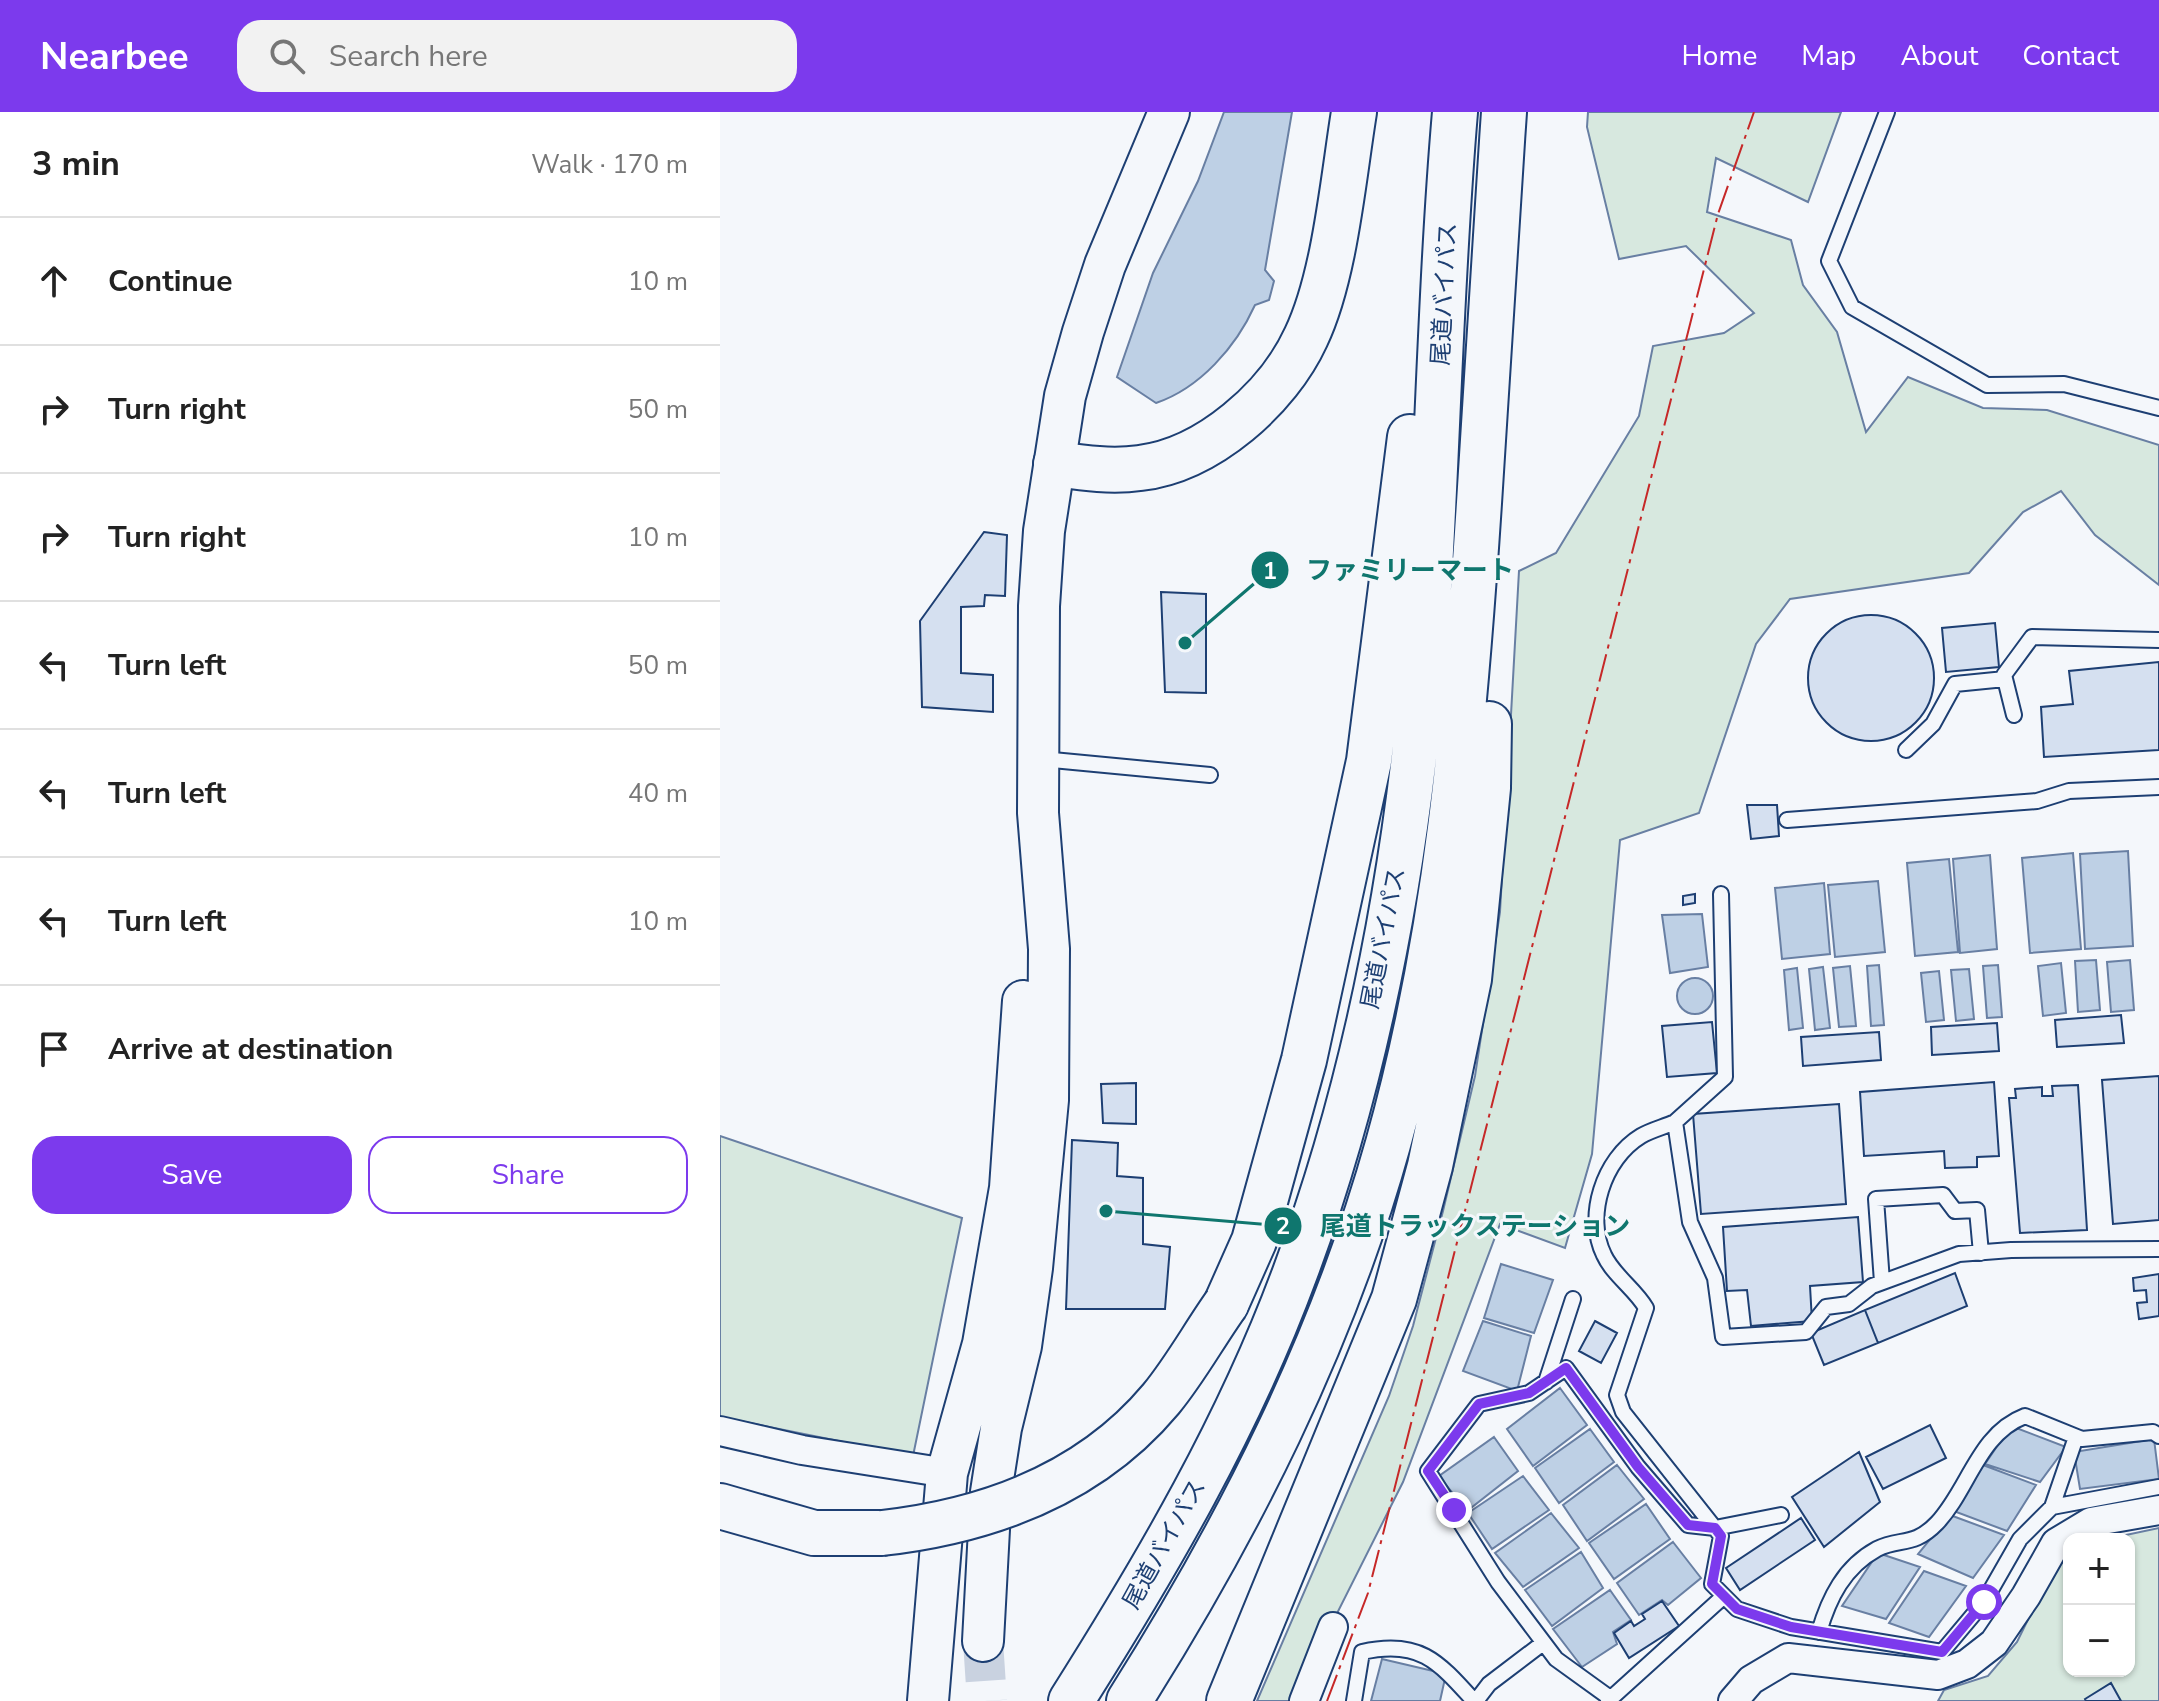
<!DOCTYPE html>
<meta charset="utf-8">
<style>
:root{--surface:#fff;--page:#f2f2f2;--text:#222;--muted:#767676;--line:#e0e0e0;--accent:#7c3aed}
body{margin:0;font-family:"Nunito Sans","Noto Sans JP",sans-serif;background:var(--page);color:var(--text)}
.controls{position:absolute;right:24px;bottom:24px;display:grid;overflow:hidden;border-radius:16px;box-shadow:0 2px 6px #0004}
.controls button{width:72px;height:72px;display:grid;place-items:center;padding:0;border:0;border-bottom:2px solid var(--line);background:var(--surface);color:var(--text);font:40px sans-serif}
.stop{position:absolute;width:24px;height:24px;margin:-18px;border:6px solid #7c3aed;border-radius:50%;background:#fff}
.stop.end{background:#7c3aed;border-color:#fff;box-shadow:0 2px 8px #0008}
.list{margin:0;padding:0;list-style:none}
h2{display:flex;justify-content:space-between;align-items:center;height:104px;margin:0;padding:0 32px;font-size:34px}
h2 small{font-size:26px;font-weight:400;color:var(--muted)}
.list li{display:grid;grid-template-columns:52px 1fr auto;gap:24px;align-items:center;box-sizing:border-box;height:128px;padding:0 32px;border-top:2px solid var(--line)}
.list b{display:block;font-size:30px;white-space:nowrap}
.list em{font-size:26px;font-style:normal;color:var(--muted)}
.actions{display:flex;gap:16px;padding:24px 32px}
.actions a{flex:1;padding:18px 0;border:2px solid var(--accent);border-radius:24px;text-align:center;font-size:28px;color:var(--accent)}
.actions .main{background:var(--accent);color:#fff}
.icon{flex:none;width:44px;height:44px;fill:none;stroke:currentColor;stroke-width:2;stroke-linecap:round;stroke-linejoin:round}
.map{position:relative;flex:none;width:1439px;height:1589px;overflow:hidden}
header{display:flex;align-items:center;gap:48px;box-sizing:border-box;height:112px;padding:0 40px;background:var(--accent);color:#fff}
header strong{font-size:38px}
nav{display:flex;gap:44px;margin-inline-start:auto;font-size:28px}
.search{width:560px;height:72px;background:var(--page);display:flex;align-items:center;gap:20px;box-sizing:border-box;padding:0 28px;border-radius:24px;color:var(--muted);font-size:30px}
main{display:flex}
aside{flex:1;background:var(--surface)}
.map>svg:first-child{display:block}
.green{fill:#d7e8df;stroke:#687fa3;stroke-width:2}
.water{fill:#bed0e5;stroke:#687fa3;stroke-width:2}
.building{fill:#d5e0f0;stroke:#1d3f73;stroke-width:2}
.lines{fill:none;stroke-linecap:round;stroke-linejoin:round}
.secondary-tunnel{stroke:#c9d2e0;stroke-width:40;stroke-dasharray:40 20;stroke-linecap:butt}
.lane-casing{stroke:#1d3f73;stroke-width:18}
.street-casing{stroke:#1d3f73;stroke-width:32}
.secondary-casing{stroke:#1d3f73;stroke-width:44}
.highway-casing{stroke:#1d3f73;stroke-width:48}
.lane{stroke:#f4f7fb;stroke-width:14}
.street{stroke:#f4f7fb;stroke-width:28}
.secondary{stroke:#f4f7fb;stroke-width:40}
.highway{stroke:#f4f7fb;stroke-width:44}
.highway-bridge-casing{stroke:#1d3f73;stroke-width:48;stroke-linecap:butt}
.highway-bridge{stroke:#f4f7fb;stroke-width:44}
.power{stroke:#c62828;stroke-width:2;stroke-dasharray:28 6 4 6;stroke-linecap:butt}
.route{stroke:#7c3aed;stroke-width:10}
.labels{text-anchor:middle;stroke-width:6;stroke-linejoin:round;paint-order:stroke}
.street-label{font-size:24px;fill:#1d3f73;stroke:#f4f7fb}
.leader{fill:none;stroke:#0f766e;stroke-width:3}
.callout-dot{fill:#0f766e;stroke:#f4f7fb;stroke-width:3}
.mark-label{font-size:24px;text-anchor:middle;font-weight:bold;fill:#fff}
.callout-label{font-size:26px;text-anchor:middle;font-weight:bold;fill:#0f766e;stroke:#f4f7fb;stroke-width:6;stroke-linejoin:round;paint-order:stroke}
</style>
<header>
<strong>Nearbee</strong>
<div class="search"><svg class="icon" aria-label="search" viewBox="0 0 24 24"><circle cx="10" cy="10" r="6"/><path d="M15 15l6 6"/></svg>Search here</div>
<nav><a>Home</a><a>Map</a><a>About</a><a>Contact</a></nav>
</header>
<main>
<aside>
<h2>3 min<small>Walk · 170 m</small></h2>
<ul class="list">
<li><svg class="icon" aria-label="ahead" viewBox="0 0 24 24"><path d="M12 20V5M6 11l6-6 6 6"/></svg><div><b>Continue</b></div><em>10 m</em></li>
<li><svg class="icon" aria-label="right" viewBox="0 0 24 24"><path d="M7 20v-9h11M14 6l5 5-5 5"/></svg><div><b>Turn right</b></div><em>50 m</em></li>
<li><svg class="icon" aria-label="right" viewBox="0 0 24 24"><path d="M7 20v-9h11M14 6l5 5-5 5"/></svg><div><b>Turn right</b></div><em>10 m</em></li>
<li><svg class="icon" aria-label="left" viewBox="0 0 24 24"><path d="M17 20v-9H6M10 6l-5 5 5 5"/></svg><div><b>Turn left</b></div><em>50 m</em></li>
<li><svg class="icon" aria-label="left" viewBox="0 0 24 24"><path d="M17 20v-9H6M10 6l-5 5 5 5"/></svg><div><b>Turn left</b></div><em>40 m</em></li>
<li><svg class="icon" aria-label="left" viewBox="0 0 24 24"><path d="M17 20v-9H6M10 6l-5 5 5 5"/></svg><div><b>Turn left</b></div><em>10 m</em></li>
<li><svg class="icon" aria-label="arrive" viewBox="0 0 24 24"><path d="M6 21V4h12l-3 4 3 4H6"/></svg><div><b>Arrive at destination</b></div></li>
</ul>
<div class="actions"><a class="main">Save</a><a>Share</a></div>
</aside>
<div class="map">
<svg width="1439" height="1589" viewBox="0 0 1439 1589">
<rect width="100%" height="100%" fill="#f4f7fb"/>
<path class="green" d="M 868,0 L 1121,0 L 1088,90 L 996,46 L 987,100 L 1071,128 L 1083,173 L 1117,220 L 1146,320 L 1188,265 L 1263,296 L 1327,298 L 1439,333 L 1439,473 L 1375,423 L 1341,379 L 1303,400 L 1249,461 L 1070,487 L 1036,532 L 979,701 L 900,728 L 872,1042 L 845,1136 L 780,1112 L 683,1370 L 573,1589 L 537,1589 L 669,1284 L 693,1214 L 723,1099 L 755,964 L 780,800 L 799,459 L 836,441 L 919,304 L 933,234 L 1004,221 L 1034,201 L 966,134 L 899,147 L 867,15 Z
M 0,1024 L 242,1106 L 193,1344 L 0,1305 Z
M 1439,1416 L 1439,1589 L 1218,1589 L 1224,1578 L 1268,1564 L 1297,1530 L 1337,1449 L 1349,1442 L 1349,1559 L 1409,1559 L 1409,1427 L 1387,1427 Z"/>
<path class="water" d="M 504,0 L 572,0 L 545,158 L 554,169 L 549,188 L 535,193 C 516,235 480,276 436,291 L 397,265 L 433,161 L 478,69 Z
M 1408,739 L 1413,834 L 1365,837 L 1360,742 Z
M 1353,741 L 1361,837 L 1310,841 L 1302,746 Z
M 1270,743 L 1277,837 L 1240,841 L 1233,747 Z
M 1229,747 L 1238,840 L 1195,844 L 1187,751 Z
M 1158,769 L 1165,840 L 1115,845 L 1108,773 Z
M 1104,771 L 1110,842 L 1062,847 L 1055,776 Z
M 982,802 L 988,855 L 950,861 L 942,803 Z
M 1376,848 L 1380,898 L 1358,900 L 1355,849 Z
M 1410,848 L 1414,898 L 1391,900 L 1387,850 Z
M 1341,851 L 1346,901 L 1323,904 L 1318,854 Z
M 1159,853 L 1164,913 L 1151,914 L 1147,854 Z
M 1278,853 L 1282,905 L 1267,906 L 1263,854 Z
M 1130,854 L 1136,914 L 1119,915 L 1113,856 Z
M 1103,855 L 1110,916 L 1095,918 L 1089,857 Z
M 1077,856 L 1083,916 L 1069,918 L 1064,858 Z
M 1249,857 L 1254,907 L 1236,909 L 1231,858 Z
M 1219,859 L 1224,908 L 1206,910 L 1201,861 Z
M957 884a18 18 0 1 1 36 0a18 18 0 1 1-36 0Z
M 781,1152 L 833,1168 L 814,1221 L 764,1206 Z
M 763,1209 L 811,1224 L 797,1279 L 743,1259 Z
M 840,1276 L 867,1313 L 813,1354 L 787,1317 Z
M 1291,1314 L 1346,1335 L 1320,1370 L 1265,1352 Z
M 870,1317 L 894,1350 L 839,1391 L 815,1356 Z
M 774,1325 L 798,1359 L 747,1399 L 719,1364 Z
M 1434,1327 L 1439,1367 L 1360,1377 L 1354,1340 Z
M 897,1353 L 924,1387 L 867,1429 L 843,1393 Z
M 1263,1353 L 1316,1373 L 1287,1419 L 1231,1398 Z
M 803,1364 L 829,1398 L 772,1437 L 748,1401 Z
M 926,1392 L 950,1427 L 894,1467 L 869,1431 Z
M 831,1401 L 859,1436 L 803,1475 L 775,1441 Z
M 1230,1403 L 1284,1423 L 1253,1466 L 1198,1442 Z
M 953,1430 L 981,1466 L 948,1493 L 942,1488 L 919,1503 L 897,1471 Z
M 861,1440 L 883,1476 L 832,1514 L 805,1478 Z
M 1158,1441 L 1200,1455 L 1166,1507 L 1122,1494 Z
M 1204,1459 L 1246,1474 L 1209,1525 L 1169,1511 Z
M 890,1478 L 911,1508 L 893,1520 L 897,1532 L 862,1555 L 833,1517 Z
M 662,1547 L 726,1562 L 720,1589 L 651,1589 Z"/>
<path class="building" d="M 264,420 L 287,423 L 285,484 L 265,483 L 264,494 L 241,495 L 241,561 L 273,563 L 273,600 L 202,595 L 200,509 Z
M 441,480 L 486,482 L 486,581 L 445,580 Z
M1088 566a63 63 0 1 1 126 0a63 63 0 1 1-126 0Z
M 1275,511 L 1279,555 L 1226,560 L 1222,516 Z
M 1439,550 L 1439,638 L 1324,645 L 1321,595 L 1353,592 L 1349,559 Z
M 1027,693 L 1057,693 L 1059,724 L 1031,727 Z
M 975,782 L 975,791 L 963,793 L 963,784 Z
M 1401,903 L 1404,931 L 1337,935 L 1335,908 Z
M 992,910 L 997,961 L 947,965 L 942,914 Z
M 1277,911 L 1279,939 L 1212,943 L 1211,915 Z
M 1159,920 L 1161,948 L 1083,954 L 1081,925 Z
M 1439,964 L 1439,1108 L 1393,1112 L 1382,968 Z
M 1274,970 L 1279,1044 L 1257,1045 L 1257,1055 L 1225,1056 L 1224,1039 L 1144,1044 L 1140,980 Z
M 416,971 L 416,1012 L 383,1011 L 381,972 Z
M 1358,973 L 1367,1118 L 1300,1121 L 1289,986 L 1296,986 L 1295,977 L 1322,975 L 1322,984 L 1333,984 L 1332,974 Z
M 1119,992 L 1126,1092 L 981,1102 L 973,1002 Z
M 352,1028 L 398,1031 L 397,1064 L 423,1066 L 423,1132 L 450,1135 L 445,1197 L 346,1197 Z
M 1138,1105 L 1143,1170 L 1090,1174 L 1092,1209 L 1031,1214 L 1027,1178 L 1007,1179 L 1003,1115 Z
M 1235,1161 L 1247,1194 L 1158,1231 L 1145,1198 Z
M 1439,1162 L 1439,1204 L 1419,1207 L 1417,1191 L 1427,1190 L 1426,1178 L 1414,1179 L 1413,1166 Z
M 1145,1198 L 1158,1231 L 1104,1253 L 1091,1221 Z
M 875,1209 L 897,1221 L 881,1251 L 859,1239 Z
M 1210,1313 L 1226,1346 L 1163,1377 L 1146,1345 Z
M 1139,1340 L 1160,1390 L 1104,1435 L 1072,1385 Z
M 1081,1406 L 1095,1428 L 1020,1478 L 1006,1456 Z
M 942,1489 L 959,1514 L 909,1546 L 894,1521 L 911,1509 L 914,1514 L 925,1507 L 922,1502 Z
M 1391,1571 L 1401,1589 L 1366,1589 L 1365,1587 Z"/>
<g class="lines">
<path class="secondary-tunnel" d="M 263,1529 L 267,1589"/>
<defs>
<path id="lane" d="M 1167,0 L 1109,149 L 1132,195 L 1267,273 L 1344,272 L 1439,296
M 1294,603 L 1284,563 L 1312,525 L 1439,528
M 1186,638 L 1213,612 L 1235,572 L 1285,567
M 322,647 L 490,663
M 1067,708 L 1317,689 L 1349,679 L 1439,675
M 955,1010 L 1005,965 L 1001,782
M 1439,1137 L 1291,1138 L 1239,1142 L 1152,1174 L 1129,1192 L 1106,1195 L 1086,1220 L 1003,1225 L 995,1166 L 970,1110 L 955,1010 C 944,1015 931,1018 921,1024 C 883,1047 865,1105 884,1143 C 893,1163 915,1177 926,1196 L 897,1283 L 903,1300 L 1001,1424 L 992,1472 L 1017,1497 L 1071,1515 L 1222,1540 L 1264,1490 L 1300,1427 L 1332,1395 L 1439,1375
M 1162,1170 L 1156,1087 L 1223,1083 L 1235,1099 L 1257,1098 L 1261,1141
M 826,1270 L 853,1187
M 1332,1395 L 1356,1325
M 1099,1520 C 1109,1486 1124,1455 1157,1437 C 1180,1425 1193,1436 1217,1411 C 1249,1377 1258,1322 1305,1304 L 1362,1327 L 1433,1320 L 1439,1324
M 890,1586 L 836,1547 L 778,1470 L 708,1359 L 759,1292 L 809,1281 L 846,1256 L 918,1355 L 968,1413 L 995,1416 L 1061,1403
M 634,1589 L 642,1540 C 699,1527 718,1549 754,1589
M 756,1589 L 769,1572 L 823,1531
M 888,1589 L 1004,1484"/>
<path id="street" d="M 0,1319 L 82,1338 L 227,1361
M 584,1589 L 613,1515
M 1013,1589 L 1031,1568 L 1068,1546 L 1218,1563 L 1247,1552 L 1274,1531 L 1306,1484 L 1336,1431 L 1371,1410 L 1439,1398"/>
<path id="secondary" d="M 263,1529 L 271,1380 L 281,1316 L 301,1234 L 312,1156 L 328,988 L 329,837 L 318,701 L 319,494 L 324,419 L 345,284 L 363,220 L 385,153 L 449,0
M 208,1589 L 227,1361 L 263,1232 L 290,1076 L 303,889"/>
<path id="highway" d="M 336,352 C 364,356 391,360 420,356 C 488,348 558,286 586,225 C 615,164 623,68 634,0
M 506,1192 L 534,1129 L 584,948 L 649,649 L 690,325
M 0,1394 L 94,1421 L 162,1421
M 351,1589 C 437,1453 519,1313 575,1161 C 654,949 693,717 708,492 C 718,328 721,163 735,0
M 409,1589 C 519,1415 612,1232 668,1032 C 727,822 745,607 759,391 C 767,260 775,130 784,0
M 509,1589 L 674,1187 L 710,1054 L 749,867 L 768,676 L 769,612"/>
</defs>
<use href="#lane" class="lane-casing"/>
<use href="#street" class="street-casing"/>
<use href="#secondary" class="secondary-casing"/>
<use href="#highway" class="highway-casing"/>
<use href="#lane" class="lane"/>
<use href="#street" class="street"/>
<use href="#secondary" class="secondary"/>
<use href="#highway" class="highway"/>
<defs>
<path id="highway-bridge" d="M 162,1421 C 268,1409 370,1372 441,1287 C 465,1258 484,1223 506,1192"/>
</defs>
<use href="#highway-bridge" class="highway-bridge-casing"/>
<use href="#highway-bridge" class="highway-bridge"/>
<path class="power" d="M 607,1589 L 648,1481 L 998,102 L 1034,0"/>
</g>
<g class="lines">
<path class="route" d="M 734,1398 L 708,1359 L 759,1292 L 809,1281 L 846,1256 L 918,1355 L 968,1413 L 995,1416 L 1001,1424 L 992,1472 L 1017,1497 L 1071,1515 L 1222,1540 L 1264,1490"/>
</g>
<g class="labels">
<g class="street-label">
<text transform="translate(724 182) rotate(-87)" y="8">尾道バイパス</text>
<text transform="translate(663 826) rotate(-79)" y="8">尾道バイパス</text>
<text transform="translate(444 1432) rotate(-61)" y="8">尾道バイパス</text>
</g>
</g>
<path class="leader" d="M465 531L550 458M386 1099L563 1114"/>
<g class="callout-dot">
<circle cx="465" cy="531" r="8"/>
<circle cx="386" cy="1099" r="8"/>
<circle cx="550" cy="458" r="20"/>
<circle cx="563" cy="1114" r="20"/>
</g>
<g class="mark-label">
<text x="550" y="467">1</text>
<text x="563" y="1122">2</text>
</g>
<g class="callout-label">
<text x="690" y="467">ファミリーマート</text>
<text x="755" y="1123">尾道トラックステーション</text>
</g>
</svg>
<div class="controls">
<button>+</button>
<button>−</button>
</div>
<div class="stop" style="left:1264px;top:1490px"></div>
<div class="stop end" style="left:734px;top:1398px"></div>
</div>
</main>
